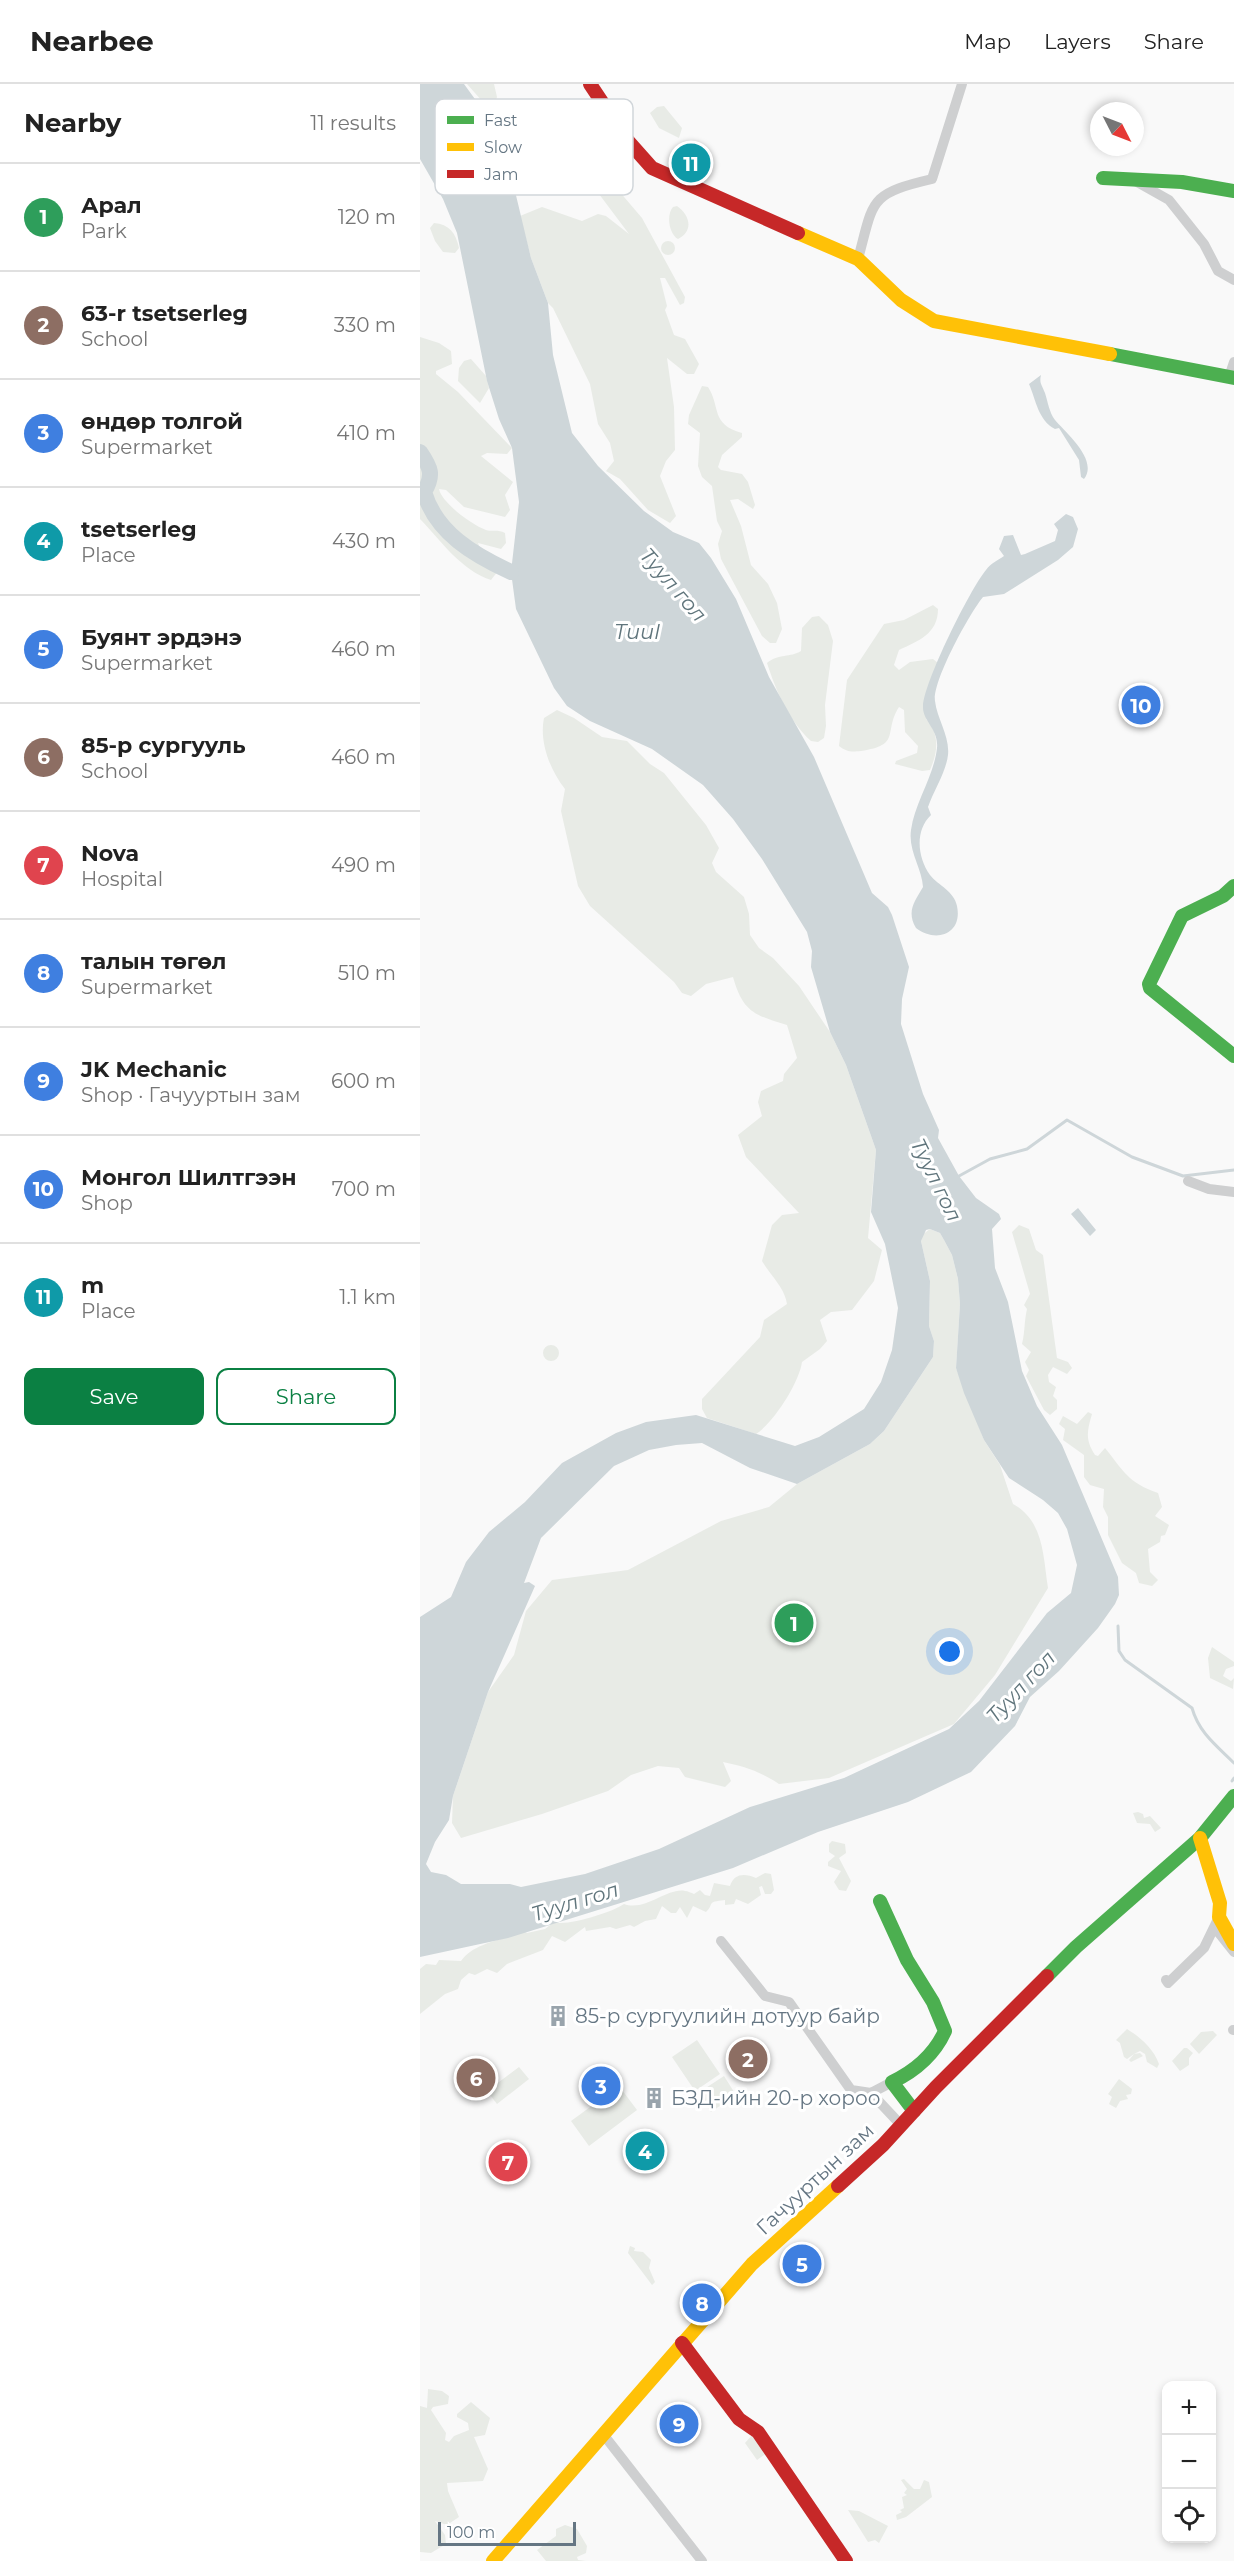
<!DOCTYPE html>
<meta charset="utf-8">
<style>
:root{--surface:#fff;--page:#f2f2f2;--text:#222;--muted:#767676;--line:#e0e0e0;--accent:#0b8043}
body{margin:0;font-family:Montserrat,sans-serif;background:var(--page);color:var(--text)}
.controls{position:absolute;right:18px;bottom:18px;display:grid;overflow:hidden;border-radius:12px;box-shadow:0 3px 9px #0003}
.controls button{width:54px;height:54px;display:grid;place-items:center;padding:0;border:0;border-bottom:2px solid var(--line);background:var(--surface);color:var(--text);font:30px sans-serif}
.compass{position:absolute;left:670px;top:18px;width:54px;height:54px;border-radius:50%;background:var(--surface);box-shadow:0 3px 9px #0003;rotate:132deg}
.scale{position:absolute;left:18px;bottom:15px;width:138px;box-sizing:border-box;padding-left:6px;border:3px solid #657683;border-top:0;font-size:16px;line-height:21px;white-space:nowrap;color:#657683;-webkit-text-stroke:4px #fff;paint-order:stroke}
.you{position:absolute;left:530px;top:1568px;width:21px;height:21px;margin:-15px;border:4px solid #fff;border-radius:50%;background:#1a73e8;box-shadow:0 0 0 9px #1a73e833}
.badge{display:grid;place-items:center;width:39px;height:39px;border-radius:50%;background:var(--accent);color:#fff;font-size:20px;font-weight:700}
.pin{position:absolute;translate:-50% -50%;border:3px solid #fff;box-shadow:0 2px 6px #0006}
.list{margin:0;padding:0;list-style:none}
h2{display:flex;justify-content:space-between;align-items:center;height:78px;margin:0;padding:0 24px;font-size:26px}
h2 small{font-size:20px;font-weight:400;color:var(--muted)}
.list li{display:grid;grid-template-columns:39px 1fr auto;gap:18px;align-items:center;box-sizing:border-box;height:108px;padding:0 24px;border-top:2px solid var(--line)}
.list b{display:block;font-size:22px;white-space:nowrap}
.list p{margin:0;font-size:20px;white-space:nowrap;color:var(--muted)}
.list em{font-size:20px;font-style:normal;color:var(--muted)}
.actions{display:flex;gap:12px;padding:18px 24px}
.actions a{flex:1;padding:14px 0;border:2px solid var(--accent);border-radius:12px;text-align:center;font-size:21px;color:var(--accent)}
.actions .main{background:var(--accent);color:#fff}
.icon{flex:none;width:33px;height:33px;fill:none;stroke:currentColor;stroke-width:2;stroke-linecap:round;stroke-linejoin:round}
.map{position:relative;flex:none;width:814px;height:2477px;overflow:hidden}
header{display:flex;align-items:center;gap:36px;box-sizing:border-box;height:84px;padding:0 30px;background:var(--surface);border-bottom:2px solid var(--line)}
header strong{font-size:28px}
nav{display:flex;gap:33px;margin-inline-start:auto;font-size:21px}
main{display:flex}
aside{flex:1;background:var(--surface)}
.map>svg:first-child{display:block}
.green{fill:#e8ebe6}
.water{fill:#ced6d9;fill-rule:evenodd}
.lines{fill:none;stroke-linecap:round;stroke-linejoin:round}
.stream{stroke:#ced6d9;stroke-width:3}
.river{stroke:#ced6d9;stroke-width:16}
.street{stroke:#cecfd0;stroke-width:10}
.fast{stroke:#4caf50;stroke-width:14}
.slow{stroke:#ffc107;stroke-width:14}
.jam{stroke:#c62828;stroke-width:14}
.labels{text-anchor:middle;stroke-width:6;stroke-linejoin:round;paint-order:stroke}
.poi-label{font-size:20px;fill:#657683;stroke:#fff;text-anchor:start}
.street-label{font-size:20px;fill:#657683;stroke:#fff}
.water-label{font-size:21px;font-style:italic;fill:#60757c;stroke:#fff}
.key{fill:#fff;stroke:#d1d6da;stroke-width:1.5}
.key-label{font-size:16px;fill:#657683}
</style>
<header>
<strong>Nearbee</strong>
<nav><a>Map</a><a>Layers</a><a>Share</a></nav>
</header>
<main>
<aside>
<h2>Nearby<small>11 results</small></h2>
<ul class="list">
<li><span class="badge" style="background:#2e9e5b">1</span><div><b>Арал</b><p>Park</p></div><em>120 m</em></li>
<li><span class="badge" style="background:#8d6e63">2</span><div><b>63-r tsetserleg</b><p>School</p></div><em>330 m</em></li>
<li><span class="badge" style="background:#3f7fe0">3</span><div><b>өндөр толгой</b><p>Supermarket</p></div><em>410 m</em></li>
<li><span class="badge" style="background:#0f9aa8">4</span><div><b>tsetserleg</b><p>Place</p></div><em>430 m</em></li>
<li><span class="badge" style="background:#3f7fe0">5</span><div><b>Буянт эрдэнэ</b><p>Supermarket</p></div><em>460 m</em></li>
<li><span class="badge" style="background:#8d6e63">6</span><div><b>85-р сургууль</b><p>School</p></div><em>460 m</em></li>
<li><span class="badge" style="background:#e0444e">7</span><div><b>Nova</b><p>Hospital</p></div><em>490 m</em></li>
<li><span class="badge" style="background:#3f7fe0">8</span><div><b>талын төгөл</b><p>Supermarket</p></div><em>510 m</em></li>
<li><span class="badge" style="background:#3f7fe0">9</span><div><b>JK Mechanic</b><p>Shop · Гачууртын зам</p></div><em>600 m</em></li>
<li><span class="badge" style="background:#3f7fe0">10</span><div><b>Монгол Шилтгээн</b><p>Shop</p></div><em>700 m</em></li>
<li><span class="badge" style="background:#0f9aa8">11</span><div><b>m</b><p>Place</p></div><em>1.1 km</em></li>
</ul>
<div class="actions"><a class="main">Save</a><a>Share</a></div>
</aside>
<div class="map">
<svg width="814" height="2477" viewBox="0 0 814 2477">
<rect width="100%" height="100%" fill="#f9f9f9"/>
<path class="green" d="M 47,0 L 74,0 L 77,13 L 73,24 L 70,26 Z
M 244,22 L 262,44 L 259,54 L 239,44 L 230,29 L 237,23 Z
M 162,79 L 187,104 L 193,100 L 222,134 L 265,213 L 264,219 L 260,221 L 245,194 L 240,194 L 247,222 L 245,226 L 254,251 L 265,255 L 279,280 L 274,290 L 267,290 L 247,274 L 254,323 L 255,366 L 246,377 L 240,392 L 256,432 L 250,439 L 228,426 L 200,395 L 186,387 L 194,377 L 190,359 L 178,340 L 170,300 L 133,224 L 128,219 L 111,174 L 100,132 L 122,123 L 162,137 L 178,130 L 186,132 L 209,150 L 161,86 L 159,81 Z
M 257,122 C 270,131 274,147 258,155 C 249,150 246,131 253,123 Z
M 14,139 C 29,140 36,149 39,164 L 35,169 L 23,168 L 15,157 L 10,144 Z
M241 164a7 7 0 1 1 14 0a7 7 0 1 1-14 0Z
M 0,253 L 19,259 L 31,267 L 32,280 L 16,287 L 16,290 L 38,308 L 92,364 L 87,370 L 67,369 L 61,372 L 93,398 L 85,411 L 90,426 L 85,433 L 44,423 L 26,406 L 19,405 C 22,419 52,441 66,446 C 73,448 78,445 85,449 L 86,459 L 81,465 L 58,459 C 61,470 74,476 78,487 L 71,496 C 41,486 22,458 0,435 Z
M 51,275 L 66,292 L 69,304 L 60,319 L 38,297 L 39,284 L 44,277 Z
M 282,302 L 288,303 C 301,323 290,340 322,349 L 322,353 L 302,371 L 298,383 L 301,386 L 322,390 L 328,398 L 335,421 L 333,425 L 318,415 L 310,416 L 321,442 L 331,481 L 348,500 L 357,519 L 362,545 L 356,559 L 350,559 L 342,552 L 301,475 L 298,460 L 302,447 L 297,437 L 292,402 L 282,393 L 278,382 L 280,349 L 268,340 L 269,331 Z
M 513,521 L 518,525 C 518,550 498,557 479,566 L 474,581 L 479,586 L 490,578 L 513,575 L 518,579 L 508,603 L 506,635 C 520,650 518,668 510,686 L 502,687 L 475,680 L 476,677 L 497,669 L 498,662 L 485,648 L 484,626 L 479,623 C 463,648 482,661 441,667 C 431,668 427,668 419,662 L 427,596 L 464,540 L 484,536 Z
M 399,532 L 408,541 L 413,557 L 405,621 L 406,642 L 404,654 L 398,658 L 391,657 C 369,637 356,607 347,579 C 359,569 370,574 381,567 L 382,544 L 392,533 Z
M 137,626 L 154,634 L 182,653 L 207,657 L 230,680 L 244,689 L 286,741 L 299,764 L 292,779 L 296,788 L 324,813 L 329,830 L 330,851 L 339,864 L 353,874 L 379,902 L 410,948 L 426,981 L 456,1066 L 448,1154 L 462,1166 L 454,1197 L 432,1226 L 411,1228 L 400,1236 L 407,1257 L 400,1265 L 382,1278 C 379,1299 354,1338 336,1350 L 287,1334 L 282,1325 L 282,1315 L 340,1253 L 344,1236 L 367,1220 C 365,1204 350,1191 342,1177 L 352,1141 L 362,1131 L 379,1129 L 326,1073 L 318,1051 L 342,1032 L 338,1018 L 341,1007 L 363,997 L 364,990 L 377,974 L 367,941 C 334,931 323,928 313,893 L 286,900 L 271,912 L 262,909 L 254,898 L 170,822 L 158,802 L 141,727 L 145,705 C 130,686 119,658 124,634 Z
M 599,1141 L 609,1145 L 616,1166 L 623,1171 L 637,1274 L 648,1278 L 652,1284 L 647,1290 L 633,1283 L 628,1291 L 629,1298 L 636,1303 L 633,1312 L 637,1316 L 637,1325 L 630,1331 L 624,1326 L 606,1292 L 609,1286 L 605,1278 L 611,1268 L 602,1260 C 605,1248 604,1238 607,1225 L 604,1221 L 610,1210 L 592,1148 Z
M 510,1145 L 520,1149 L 524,1156 L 532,1171 L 538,1195 L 540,1220 L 536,1284 L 564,1356 L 580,1381 L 593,1420 C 624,1437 623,1472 628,1504 L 575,1591 L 534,1640 L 409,1694 L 359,1700 C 341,1688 324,1682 303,1678 L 311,1697 L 305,1703 L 265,1693 L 259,1684 L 238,1682 L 211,1691 L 188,1707 L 122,1730 L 41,1754 L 32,1739 L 33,1712 L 68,1608 L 94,1571 L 106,1527 L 132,1496 L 208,1486 L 301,1437 L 349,1423 L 377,1400 L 450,1360 L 464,1347 L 513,1273 L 514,1257 L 509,1242 L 510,1197 L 501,1157 L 502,1151 Z
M123 1269a8 8 0 1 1 16 0a8 8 0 1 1-16 0Z
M 668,1328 L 672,1330 C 667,1347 665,1356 675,1371 L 678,1372 L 685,1364 C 703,1386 708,1399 738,1409 L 742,1423 L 735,1432 L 749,1441 L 745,1451 L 741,1452 L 740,1458 L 728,1465 L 730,1488 L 738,1496 L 732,1502 L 719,1499 L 716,1489 L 702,1479 L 688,1451 L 688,1433 L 683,1423 L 684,1405 L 670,1401 L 664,1393 L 664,1371 L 643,1356 L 645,1345 L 639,1340 L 643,1332 L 657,1340 Z
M 792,1563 L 814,1578 L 814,1582 L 806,1585 L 803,1592 L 811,1597 L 814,1594 L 813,1605 L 790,1594 L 788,1574 Z
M 718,1728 L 723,1730 L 724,1734 L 730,1732 L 741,1744 L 735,1748 L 730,1740 L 717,1739 L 713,1729 Z
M 412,1757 L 425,1760 L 426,1769 L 419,1774 L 431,1797 L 426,1807 L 419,1806 L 414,1798 L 421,1787 L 408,1782 L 408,1778 L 415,1772 L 409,1768 L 409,1760 Z
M 345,1789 L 351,1790 L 354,1806 L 351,1810 L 345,1810 L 342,1802 L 339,1803 L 341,1811 L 328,1820 L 316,1815 L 314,1820 L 305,1821 L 305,1816 C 285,1818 295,1820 286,1828 L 273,1822 L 267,1834 L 260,1823 L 256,1829 L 251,1829 L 242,1822 L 236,1835 L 225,1837 L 214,1843 L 210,1841 L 196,1845 L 190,1843 L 166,1847 L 165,1843 L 145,1858 L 132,1852 L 123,1866 L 87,1880 L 77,1889 L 67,1885 L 55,1891 L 49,1889 L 41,1896 L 38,1905 L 25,1910 L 0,1930 L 0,1885 L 6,1880 L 16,1881 L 19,1876 L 41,1877 C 54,1858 85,1856 104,1847 L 107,1849 L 125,1845 L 134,1838 C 146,1843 193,1828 204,1820 C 225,1828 248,1803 265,1807 C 268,1807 271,1809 274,1810 L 280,1806 L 285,1811 L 290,1812 L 294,1799 L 310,1802 C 314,1789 325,1789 336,1794 Z
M 707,1945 C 720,1953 734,1965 739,1980 L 737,1984 L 727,1978 L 725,1970 L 720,1967 L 714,1970 L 720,1969 L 723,1972 L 711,1978 L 709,1976 L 714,1970 L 707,1975 L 704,1973 L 700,1959 L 696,1956 Z
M 793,1947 L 797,1951 L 779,1970 L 770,1960 L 781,1948 Z
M 277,1956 L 300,1990 L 275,2007 L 252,1973 Z
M 764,1964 L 767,1964 L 773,1969 L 769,1974 L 769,1981 L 760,1987 L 752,1977 Z
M 99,1983 L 109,1995 L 77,2020 L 67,2007 Z
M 304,1992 L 316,2011 L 291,2028 L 278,2009 Z
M 699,1995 L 712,2005 L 711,2010 L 706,2011 L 708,2015 L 700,2017 L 696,2024 L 689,2020 L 692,2013 L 688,2010 Z
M 199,2002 L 217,2026 L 169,2062 L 151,2037 Z
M 210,2162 L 215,2164 L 214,2167 L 223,2168 L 231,2176 L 229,2184 L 235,2198 L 232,2201 L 208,2169 Z
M 8,2305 L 22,2307 L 29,2312 L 28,2320 L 13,2323 L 11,2326 L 26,2349 L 25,2356 L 29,2358 L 34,2352 L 49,2346 L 48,2339 L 37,2333 L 37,2330 L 51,2318 L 70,2334 L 65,2351 L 54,2353 L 68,2385 L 63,2397 L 27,2399 L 28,2407 L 39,2433 L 27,2441 L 15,2437 L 25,2451 L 26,2460 L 11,2469 L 0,2468 L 0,2322 L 7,2324 Z
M 333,2350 L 347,2369 L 337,2376 L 325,2359 Z
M 484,2395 L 494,2405 L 500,2405 L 504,2396 L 509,2398 L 512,2413 L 486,2433 L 477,2436 L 476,2431 L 482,2428 L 480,2426 L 484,2424 L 482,2413 L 487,2411 L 484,2409 L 487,2405 L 481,2396 Z
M 428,2426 L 439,2427 L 468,2442 L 459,2459 L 455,2456 L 448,2458 Z
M 145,2441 L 157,2445 L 167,2462 L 166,2469 L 157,2473 L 158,2476 L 166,2477 L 126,2477 L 117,2466 L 136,2452 L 136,2445 Z"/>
<path class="water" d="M 0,0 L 44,0 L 60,22 L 94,103 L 111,174 L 128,219 L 133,271 L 152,349 L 178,382 L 224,427 L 253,448 L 279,459 L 291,474 L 316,515 L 349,593 L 394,673 L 452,809 L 468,823 L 472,831 L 489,883 L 482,915 L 481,940 L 503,1010 L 519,1046 L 518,1054 L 539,1092 L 556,1114 L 579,1130 L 581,1135 L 572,1145 L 575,1184 L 588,1218 L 602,1287 L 617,1322 L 642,1361 L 698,1493 L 699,1511 L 695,1520 L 678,1544 L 639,1587 L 610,1613 L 595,1642 L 551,1688 L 488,1718 L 398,1748 L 313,1784 L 88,1854 L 0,1873 L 0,1533 L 31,1513 L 46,1478 L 69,1448 L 105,1418 L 142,1379 L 196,1349 L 226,1338 L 276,1331 L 375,1362 L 399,1353 L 444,1325 L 461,1298 L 472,1266 L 478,1224 L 465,1160 L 451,1128 L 456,1066 L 426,981 L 410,948 L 391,883 L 392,867 L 387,848 L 342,775 L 313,735 L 283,701 L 232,665 L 170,637 L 147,622 L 134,604 L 96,525 L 91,488 L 99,418 L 92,364 L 79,335 L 67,297 L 37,149 L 23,115 L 0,75 ZM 510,1145 L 520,1149 L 524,1156 L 532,1171 L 538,1195 L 540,1220 L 536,1284 L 544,1309 L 564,1356 L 589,1394 L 623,1416 L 638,1429 L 647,1445 L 657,1481 L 651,1509 L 627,1529 L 559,1617 L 529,1645 L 424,1694 L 330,1723 L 239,1765 L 165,1790 L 101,1803 L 90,1800 L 41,1800 L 26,1791 L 11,1788 L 6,1780 L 15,1758 L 29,1736 L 33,1712 L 68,1608 L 115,1502 L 109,1498 L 104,1499 L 121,1454 L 194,1382 L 229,1366 L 256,1361 L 282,1359 L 330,1384 L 377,1400 L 450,1360 L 464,1347 L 513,1273 L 514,1257 L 509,1242 L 510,1197 L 501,1157 L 506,1146 Z
M 621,291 C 619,299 622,301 625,309 C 628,318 629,328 635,336 C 645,348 679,376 664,395 L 661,393 L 659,376 L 639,344 L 635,345 C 618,336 616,316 609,300 Z
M 646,430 L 653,433 L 658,445 L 653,463 L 638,476 L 584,510 L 563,513 C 549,530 512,598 515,617 C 517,635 530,652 528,671 C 526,688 514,706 508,723 L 511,731 C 495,746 497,773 510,791 C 519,802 534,807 537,822 C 543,851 515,859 496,844 C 486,827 495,817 503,803 C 502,784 488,767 491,746 C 495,718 514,692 517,664 C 519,645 502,637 503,622 C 504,598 550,505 566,486 C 571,479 577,477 584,472 L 579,465 L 584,452 L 593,451 L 601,471 L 605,470 L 635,457 L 638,446 L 634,440 Z
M 658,1124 L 676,1146 L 670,1152 L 651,1130 Z"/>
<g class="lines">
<path class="stream" d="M 539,1092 L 570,1075 L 607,1065 L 647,1036 L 712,1073 L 763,1092 L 814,1086
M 698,1542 L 699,1567 L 705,1576 L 772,1624 C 779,1649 797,1662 814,1679
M 812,1697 L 814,1694"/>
<path class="river" d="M 0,368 C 11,384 14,391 4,408 C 16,449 54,471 91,488"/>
<path class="street" d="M 717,98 L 749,116 L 784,160 L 798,187 L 814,196
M 438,175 C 454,116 448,110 512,95 L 542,0
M 809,293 L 814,278
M 768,1097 L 789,1105 L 814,1108
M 795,1844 L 814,1868
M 301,1857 L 345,1912 L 369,1918 L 431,2006 L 451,2009 L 472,1998
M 746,1896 L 748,1899 L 784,1864 L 799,1833
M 813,1946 L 814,1946
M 451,2009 L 481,2041
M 183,2350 L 282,2477"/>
<path class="fast" d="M 683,94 L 762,98 L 814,107
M 690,270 L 814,294
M 814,802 L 803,812 L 762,832 L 729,900 L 730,904 L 814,972
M 460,1817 L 487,1876 L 513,1918 L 525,1947 C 514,1971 495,1987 472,1998 L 494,2027
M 627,1892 L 656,1863 L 780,1754 L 814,1712"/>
<path class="slow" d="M 378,149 L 438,175 L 481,216 L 514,237 L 690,270
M 780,1754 L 800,1819 L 799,1833 L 814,1860
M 73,2477 L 332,2180 L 418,2102"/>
<path class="jam" d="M 170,0 L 208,57 L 232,84 L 378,149
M 418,2102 L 463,2061 L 516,2003 L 627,1892
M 262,2259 L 319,2335 L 338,2348 L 426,2477"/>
</g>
<defs>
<symbol id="building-bare" viewBox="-9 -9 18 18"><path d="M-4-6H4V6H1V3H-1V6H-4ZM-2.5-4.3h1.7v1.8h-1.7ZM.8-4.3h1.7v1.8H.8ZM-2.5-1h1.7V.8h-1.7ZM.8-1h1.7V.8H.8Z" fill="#99a4ac" stroke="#fff" stroke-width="2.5" paint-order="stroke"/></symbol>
</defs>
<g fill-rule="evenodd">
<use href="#building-bare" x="123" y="1917" width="30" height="30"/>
<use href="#building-bare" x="219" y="1999" width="30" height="30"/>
</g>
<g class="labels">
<g class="poi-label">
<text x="155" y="1939">85-р сургуулийн дотуур байр</text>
<text x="251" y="2021">БЗД-ийн 20-р хороо</text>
</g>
<g class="street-label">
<text transform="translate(395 2095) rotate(-43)" y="7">Гачууртын зам</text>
</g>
<g class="water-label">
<text transform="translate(253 501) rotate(49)" y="7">Туул гол</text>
<text x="217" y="555">Tuul</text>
<text transform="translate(516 1096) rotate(64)" y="7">Туул гол</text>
<text transform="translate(601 1603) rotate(-47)" y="7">Туул гол</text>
<text transform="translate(155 1818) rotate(-17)" y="7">Туул гол</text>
</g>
</g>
<rect x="15" y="15" width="198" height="96" rx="9" class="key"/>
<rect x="27" y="32" width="27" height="8" fill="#4caf50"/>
<rect x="27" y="59" width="27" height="8" fill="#ffc107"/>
<rect x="27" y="86" width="27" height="8" fill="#c62828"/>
<g class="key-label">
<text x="64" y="42">Fast</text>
<text x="64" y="69">Slow</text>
<text x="64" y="96">Jam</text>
</g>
</svg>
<div class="controls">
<button>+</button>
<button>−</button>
<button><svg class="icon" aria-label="locate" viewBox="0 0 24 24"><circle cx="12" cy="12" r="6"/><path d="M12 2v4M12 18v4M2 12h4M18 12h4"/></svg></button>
</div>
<svg class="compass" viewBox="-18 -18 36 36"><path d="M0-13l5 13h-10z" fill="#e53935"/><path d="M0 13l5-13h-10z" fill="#767676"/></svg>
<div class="scale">100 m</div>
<div class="you"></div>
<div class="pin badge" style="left:374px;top:1539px;background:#2e9e5b">1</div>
<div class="pin badge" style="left:328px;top:1975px;background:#8d6e63">2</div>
<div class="pin badge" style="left:181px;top:2002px;background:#3f7fe0">3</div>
<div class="pin badge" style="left:225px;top:2067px;background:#0f9aa8">4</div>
<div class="pin badge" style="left:382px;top:2180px;background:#3f7fe0">5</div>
<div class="pin badge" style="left:56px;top:1994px;background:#8d6e63">6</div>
<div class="pin badge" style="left:88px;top:2078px;background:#e0444e">7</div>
<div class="pin badge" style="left:282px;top:2219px;background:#3f7fe0">8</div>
<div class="pin badge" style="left:259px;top:2340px;background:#3f7fe0">9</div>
<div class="pin badge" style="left:721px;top:621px;background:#3f7fe0">10</div>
<div class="pin badge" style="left:271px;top:79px;background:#0f9aa8">11</div>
</div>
</main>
